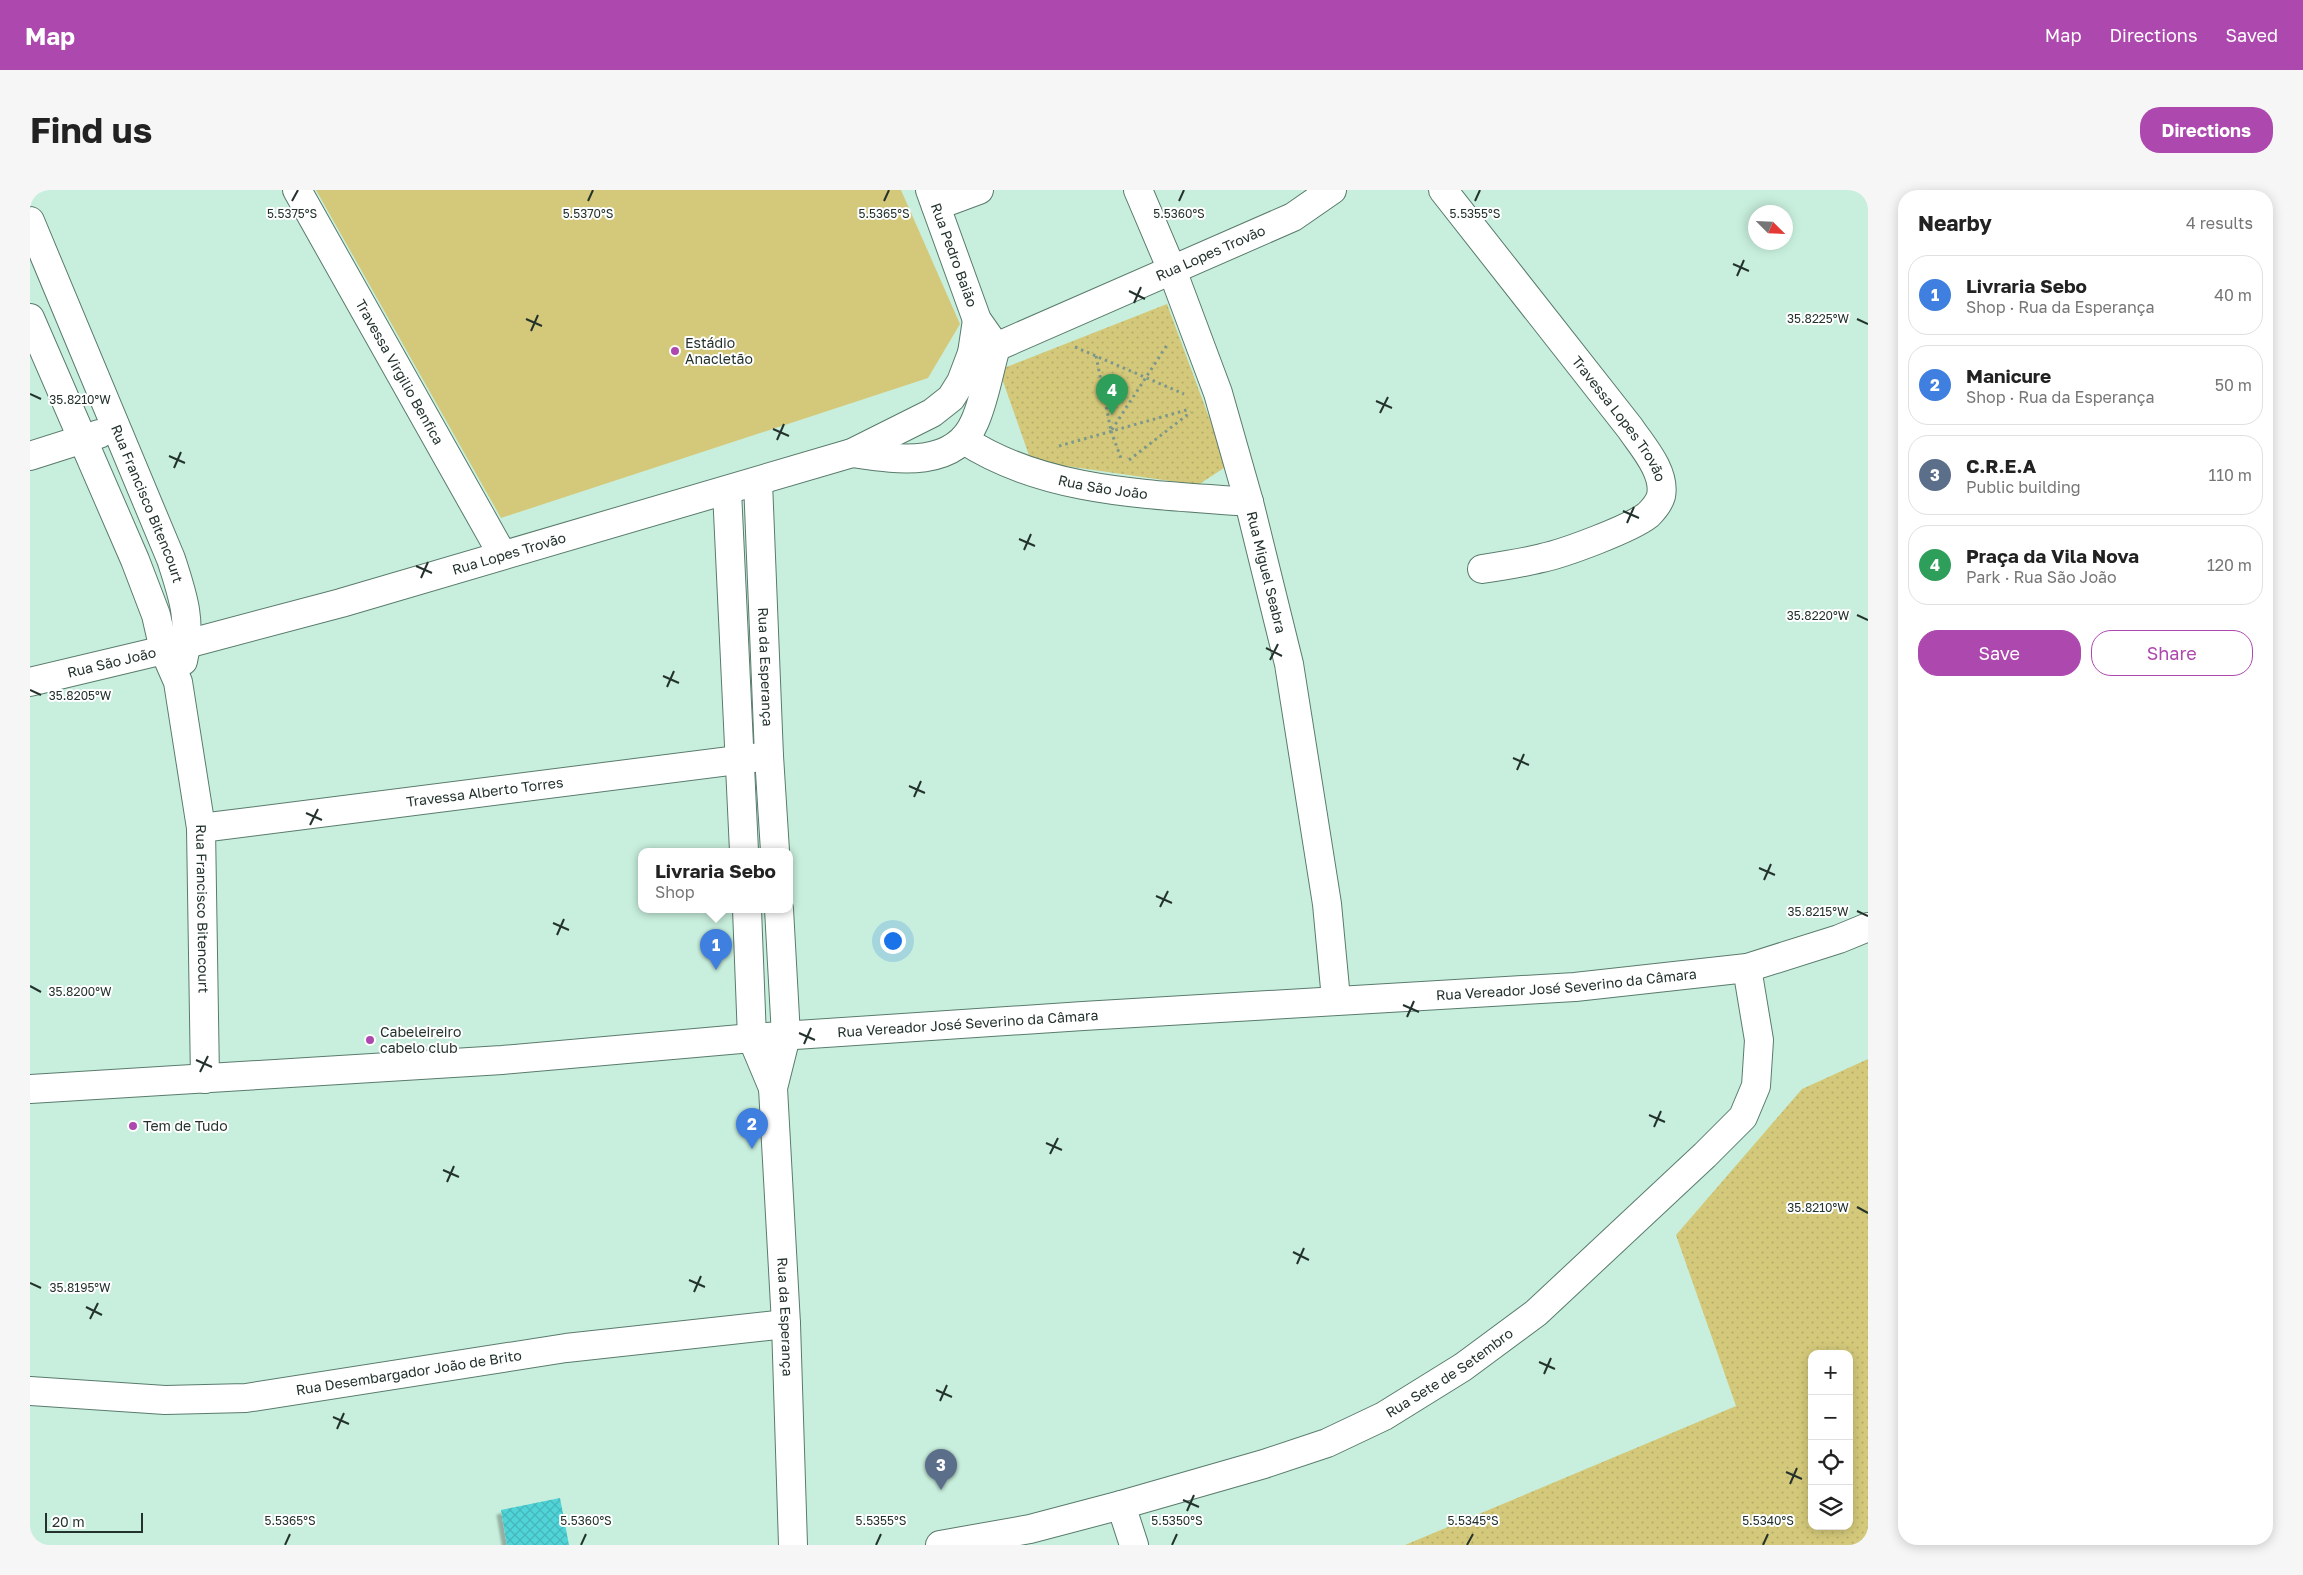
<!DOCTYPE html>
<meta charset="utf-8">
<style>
:root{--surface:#fff;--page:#f6f6f6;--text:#222;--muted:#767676;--line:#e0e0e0;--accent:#ad48ae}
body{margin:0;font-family:"Golos Text",sans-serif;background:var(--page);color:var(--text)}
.controls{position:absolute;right:15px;bottom:15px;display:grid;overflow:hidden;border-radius:10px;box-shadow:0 2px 12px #0003}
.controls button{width:45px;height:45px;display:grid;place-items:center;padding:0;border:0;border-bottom:1px solid var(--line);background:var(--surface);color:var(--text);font:25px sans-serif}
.compass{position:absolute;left:1718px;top:15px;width:45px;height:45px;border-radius:50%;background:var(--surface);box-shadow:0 2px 12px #0003;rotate:114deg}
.scale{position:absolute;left:15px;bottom:12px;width:98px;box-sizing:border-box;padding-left:5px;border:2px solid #23322c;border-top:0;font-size:14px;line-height:18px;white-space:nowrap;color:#23322c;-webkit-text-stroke:4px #fff;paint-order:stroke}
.you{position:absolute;left:862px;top:750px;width:18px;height:18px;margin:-12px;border:4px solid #fff;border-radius:50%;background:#1a73e8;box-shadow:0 0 0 8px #1a73e833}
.badge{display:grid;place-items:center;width:32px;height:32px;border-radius:50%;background:var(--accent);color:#fff;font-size:16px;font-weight:700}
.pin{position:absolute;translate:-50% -41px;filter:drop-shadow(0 1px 2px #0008)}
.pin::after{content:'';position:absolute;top:26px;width:18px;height:15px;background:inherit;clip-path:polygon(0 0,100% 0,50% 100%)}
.popup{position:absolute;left:608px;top:658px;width:155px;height:65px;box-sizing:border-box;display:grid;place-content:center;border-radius:10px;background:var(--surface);filter:drop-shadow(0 1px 4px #0005);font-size:16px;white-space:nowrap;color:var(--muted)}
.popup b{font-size:19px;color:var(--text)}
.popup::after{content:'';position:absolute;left:50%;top:100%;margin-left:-10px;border:10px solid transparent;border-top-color:var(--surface)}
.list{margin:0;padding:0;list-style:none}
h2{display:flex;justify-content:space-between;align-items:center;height:65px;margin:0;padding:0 20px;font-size:21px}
h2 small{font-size:16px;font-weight:400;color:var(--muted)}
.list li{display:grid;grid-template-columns:32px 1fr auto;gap:15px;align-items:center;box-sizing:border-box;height:80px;margin:0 10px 10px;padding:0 10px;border:1px solid var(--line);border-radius:20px}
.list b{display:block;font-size:19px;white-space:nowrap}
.list p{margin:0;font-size:16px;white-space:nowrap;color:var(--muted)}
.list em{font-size:16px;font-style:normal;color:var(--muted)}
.actions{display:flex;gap:10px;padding:15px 20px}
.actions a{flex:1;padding:11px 0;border:1px solid var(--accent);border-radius:20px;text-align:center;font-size:18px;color:var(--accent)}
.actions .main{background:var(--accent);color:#fff}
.icon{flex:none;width:28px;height:28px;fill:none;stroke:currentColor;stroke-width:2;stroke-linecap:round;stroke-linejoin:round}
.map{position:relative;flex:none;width:1838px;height:1355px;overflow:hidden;border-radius:20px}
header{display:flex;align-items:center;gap:30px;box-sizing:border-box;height:70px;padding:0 25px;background:var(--accent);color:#fff}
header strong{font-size:24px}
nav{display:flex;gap:28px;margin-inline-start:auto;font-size:18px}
.intro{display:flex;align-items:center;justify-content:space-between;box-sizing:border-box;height:120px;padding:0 30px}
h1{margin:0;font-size:35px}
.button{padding:12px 22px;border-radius:20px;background:var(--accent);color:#fff;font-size:18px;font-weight:700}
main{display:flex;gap:30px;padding:0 30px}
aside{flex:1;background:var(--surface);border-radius:20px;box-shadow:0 2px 12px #0003}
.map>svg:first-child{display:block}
.grass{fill:#d4c97a}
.park{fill:url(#park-dots);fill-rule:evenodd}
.building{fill:url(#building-cross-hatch);filter:url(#shadow)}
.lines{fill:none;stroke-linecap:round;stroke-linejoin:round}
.street-casing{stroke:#597b6c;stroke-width:30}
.secondary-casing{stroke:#597b6c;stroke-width:30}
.path{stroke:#7c978b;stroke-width:3;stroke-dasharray:2.5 4;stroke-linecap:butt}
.street{stroke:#fff;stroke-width:28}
.secondary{stroke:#fff;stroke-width:28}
.ticks{fill:none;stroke:#23322c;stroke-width:2}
.poi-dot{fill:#ad48ae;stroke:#fff;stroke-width:2}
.labels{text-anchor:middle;stroke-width:4;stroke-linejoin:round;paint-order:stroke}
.street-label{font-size:14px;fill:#23322c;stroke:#fff}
.poi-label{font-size:14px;fill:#23322c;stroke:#fff;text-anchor:start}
.ticks-label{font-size:12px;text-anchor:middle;fill:#23322c;stroke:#fff;stroke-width:4;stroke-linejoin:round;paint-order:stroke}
</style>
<header>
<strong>Map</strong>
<nav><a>Map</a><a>Directions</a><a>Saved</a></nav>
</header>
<div class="intro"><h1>Find us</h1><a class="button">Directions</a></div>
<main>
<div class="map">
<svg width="1838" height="1355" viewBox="0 0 1838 1355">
<defs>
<pattern id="park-dots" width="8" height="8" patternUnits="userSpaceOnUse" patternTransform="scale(1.25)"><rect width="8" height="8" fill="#d4c97a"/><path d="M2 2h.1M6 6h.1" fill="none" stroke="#b6ad6a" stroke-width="1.8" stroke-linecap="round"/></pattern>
<pattern id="building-cross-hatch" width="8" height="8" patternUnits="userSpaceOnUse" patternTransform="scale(1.25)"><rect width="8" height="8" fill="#50d4d8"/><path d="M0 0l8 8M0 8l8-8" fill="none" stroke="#46b6ba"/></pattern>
<filter id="shadow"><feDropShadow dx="-4.5" dy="4.5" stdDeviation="1" flood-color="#0004"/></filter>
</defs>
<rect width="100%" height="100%" fill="#c8efdd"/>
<path class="grass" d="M 286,0 L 871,0 L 930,134 L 898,188 L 471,328 Z"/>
<path class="park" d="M 1137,114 L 1197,276 L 1168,295 L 1001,271 L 969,180 Z
M 1838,869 L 1838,1355 L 1375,1355 L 1706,1216 L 1646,1045 L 1772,899 ZM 1782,1164 L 1819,1164 L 1819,1336 L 1782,1336 Z"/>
<path class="building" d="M 530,1308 L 539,1355 L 477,1355 L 471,1320 Z"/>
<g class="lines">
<defs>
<g id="street">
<path id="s1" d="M 267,0 L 472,364"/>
<path id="s2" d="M 1108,0 L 1142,80 L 1188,203 L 1219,312 L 1259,474 L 1297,714 L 1306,809"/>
<path id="s3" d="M 1413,0 L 1600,238 C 1612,256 1636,282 1631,306 C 1629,313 1623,320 1618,325 C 1600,339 1535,363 1512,368 C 1492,373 1472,376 1452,379"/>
<path d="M 906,16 L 949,0"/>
<path id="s4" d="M 0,31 L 141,369 C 153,406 162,431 153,471"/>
<path id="s5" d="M 0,128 L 105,370 L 126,425 L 134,460 L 148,492 L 171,638 L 175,889"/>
<path id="s6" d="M 942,163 L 966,157 L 1263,27 L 1302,0"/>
<path id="s7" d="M 934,250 C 1017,304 1123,304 1219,312"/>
<path d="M 822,263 C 864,269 925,280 945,231 C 955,208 959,181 966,157 L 947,130 L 900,0"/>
<path d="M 0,266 L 69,244"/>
<path id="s8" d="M 0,492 L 134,460 L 311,413 L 822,263 L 902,223 L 921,208 L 931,192 L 942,163 L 947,130"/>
<path id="s9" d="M 171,638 L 739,566"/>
<path id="s10" d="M 0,899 L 472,870 L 722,848 L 1053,826 L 1545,797 L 1717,778 L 1809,749 L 1838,737"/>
<path id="s11" d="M 0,1201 L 135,1210 L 216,1208 L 536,1158 L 756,1134"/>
<path d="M 1091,1315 L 1104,1355"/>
<path id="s12" d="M 910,1355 L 1000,1339 L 1091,1315 L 1234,1274 L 1297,1253 L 1354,1226 L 1433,1177 L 1506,1123 L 1675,965 L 1713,927 L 1726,896 L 1729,850 L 1717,778"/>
</g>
<g id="secondary">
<path id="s13" d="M 728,292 L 739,566 L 745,661"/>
<path d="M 697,301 L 714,661"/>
<path d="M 717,719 L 722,848 L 743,898"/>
<path id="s14" d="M 749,719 L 756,846 L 743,898 L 756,1134 L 763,1355"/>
</g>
</defs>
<use href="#street" class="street-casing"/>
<use href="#secondary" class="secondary-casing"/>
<path class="path" d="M 1045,157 L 1154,204
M 1066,166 L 1081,241 L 1137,155
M 1081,241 L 1092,271
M 1029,256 L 1160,219
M 1099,270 L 1161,222"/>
<use href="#street" class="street"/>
<use href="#secondary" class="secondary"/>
</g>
<path class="ticks" d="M 262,11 L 268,0M 558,11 L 563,0M 854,11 L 859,0M 1149,11 L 1154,0M 1445,11 L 1450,0M 1703,74 L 1719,81M 1707,86 L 1714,70M 1099,101 L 1115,109M 1104,113 L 1111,97M 496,129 L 512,136M 1827,129 L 1838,134M 501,141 L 508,125M 0,204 L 11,209M 1346,211 L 1362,218M 1350,223 L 1358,207M 743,239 L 759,246M 747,250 L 754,234M 139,266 L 155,273M 144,278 L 151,262M 1593,321 L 1609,328M 1597,333 L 1604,317M 989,349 L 1005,356M 994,360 L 1001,344M 386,376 L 402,383M 391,388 L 398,372M 1827,425 L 1838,430M 1236,458 L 1252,466M 1240,470 L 1248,454M 633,486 L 649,493M 637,497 L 644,481M 0,500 L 11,505M 1483,568 L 1499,575M 1487,580 L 1494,564M 879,596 L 895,603M 884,607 L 891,591M 276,623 L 292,630M 280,635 L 288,619M 1729,678 L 1745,685M 1734,690 L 1741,674M 1126,706 L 1142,713M 1130,717 L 1138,701M 1827,721 L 1838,726M 523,733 L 539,740M 527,745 L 534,729M 0,796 L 11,802M 1373,815 L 1389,822M 1377,827 L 1384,811M 769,843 L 785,850M 774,854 L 781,838M 166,870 L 182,877M 170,882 L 178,866M 1619,925 L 1635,932M 1624,937 L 1631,921M 1016,953 L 1032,960M 1020,964 L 1028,948M 413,980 L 429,987M 417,992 L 424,976M 1827,1017 L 1838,1023M 1263,1062 L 1279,1070M 1267,1074 L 1274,1058M 659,1090 L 675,1097M 0,1093 L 11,1098M 664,1102 L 671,1086M 56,1117 L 72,1125M 60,1129 L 68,1113M 1509,1172 L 1525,1179M 1514,1184 L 1521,1168M 906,1200 L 922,1207M 910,1211 L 917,1195M 303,1227 L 319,1234M 307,1239 L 314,1223M 1756,1282 L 1772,1289M 1760,1294 L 1767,1278M 1153,1310 L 1169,1317M 1157,1321 L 1164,1305M 255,1355 L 260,1344M 551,1355 L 556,1344M 846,1355 L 851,1344M 1142,1355 L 1147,1344M 1437,1355 L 1443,1344M 1733,1355 L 1738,1344"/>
<g class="poi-dot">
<circle cx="645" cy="161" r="5"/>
<circle cx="340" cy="850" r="5"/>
<circle cx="103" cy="936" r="5"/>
</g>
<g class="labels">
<g class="street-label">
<text dy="5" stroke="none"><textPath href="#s6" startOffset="259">Rua Lopes Trovão</textPath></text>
<text transform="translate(924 65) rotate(70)" y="5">Rua Pedro Baião</text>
<text dy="5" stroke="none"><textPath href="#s1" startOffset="209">Travessa Virgilio Benfica</textPath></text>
<text dy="5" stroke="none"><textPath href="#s3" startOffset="289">Travessa Lopes Trovão</textPath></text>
<text dy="5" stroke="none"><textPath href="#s7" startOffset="148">Rua São João</textPath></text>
<text dy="5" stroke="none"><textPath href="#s4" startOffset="306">Rua Francisco Bitencourt</textPath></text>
<text dy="5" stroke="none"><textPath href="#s8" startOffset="496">Rua Lopes Trovão</textPath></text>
<text dy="5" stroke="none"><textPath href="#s2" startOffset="404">Rua Miguel Seabra</textPath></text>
<text dy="5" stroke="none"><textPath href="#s8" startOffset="84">Rua São João</textPath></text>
<text dy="5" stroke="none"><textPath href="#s13" startOffset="185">Rua da Esperança</textPath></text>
<text dy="5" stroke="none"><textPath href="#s9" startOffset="286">Travessa Alberto Torres</textPath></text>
<text dy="5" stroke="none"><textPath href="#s5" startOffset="622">Rua Francisco Bitencourt</textPath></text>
<text dy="5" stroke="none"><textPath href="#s10" startOffset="1540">Rua Vereador José Severino da Câmara</textPath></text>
<text dy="5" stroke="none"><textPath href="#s10" startOffset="940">Rua Vereador José Severino da Câmara</textPath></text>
<text dy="5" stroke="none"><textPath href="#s14" startOffset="410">Rua da Esperança</textPath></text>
<text dy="5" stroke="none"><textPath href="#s11" startOffset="381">Rua Desembargador João de Brito</textPath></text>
<text dy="5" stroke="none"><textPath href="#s12" startOffset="542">Rua Sete de Setembro</textPath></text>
</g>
<g class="poi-label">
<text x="655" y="158">Estádio<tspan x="655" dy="16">Anacletão</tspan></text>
<text x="350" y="847">Cabeleireiro<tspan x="350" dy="16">cabelo club</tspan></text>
<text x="113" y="941">Tem de Tudo</text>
</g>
</g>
<g class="ticks-label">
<text x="262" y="28">5.5375°S</text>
<text x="558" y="28">5.5370°S</text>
<text x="854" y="28">5.5365°S</text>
<text x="1149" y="28">5.5360°S</text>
<text x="1445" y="28">5.5355°S</text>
<text x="1788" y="133">35.8225°W</text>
<text x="50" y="214">35.8210°W</text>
<text x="1788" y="430">35.8220°W</text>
<text x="50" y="510">35.8205°W</text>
<text x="1788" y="726">35.8215°W</text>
<text x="50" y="806">35.8200°W</text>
<text x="1788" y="1022">35.8210°W</text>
<text x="50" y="1102">35.8195°W</text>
<text x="260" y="1335">5.5365°S</text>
<text x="556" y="1335">5.5360°S</text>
<text x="851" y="1335">5.5355°S</text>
<text x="1147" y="1335">5.5350°S</text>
<text x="1443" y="1335">5.5345°S</text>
<text x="1738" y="1335">5.5340°S</text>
</g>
</svg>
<div class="controls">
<button>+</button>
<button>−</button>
<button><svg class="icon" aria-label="locate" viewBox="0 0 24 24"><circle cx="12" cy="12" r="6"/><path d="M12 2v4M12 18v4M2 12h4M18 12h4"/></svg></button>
<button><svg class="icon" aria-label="layers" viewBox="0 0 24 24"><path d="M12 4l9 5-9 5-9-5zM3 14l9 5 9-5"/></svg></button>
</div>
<svg class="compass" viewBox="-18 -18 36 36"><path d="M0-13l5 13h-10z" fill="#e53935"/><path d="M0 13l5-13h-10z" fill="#767676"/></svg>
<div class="scale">20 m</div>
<div class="you"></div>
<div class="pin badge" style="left:686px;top:780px;background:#3f7fe0">1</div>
<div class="popup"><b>Livraria Sebo</b>Shop</div>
<div class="pin badge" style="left:722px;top:959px;background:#3f7fe0">2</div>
<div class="pin badge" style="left:911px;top:1300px;background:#5c6f8a">3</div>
<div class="pin badge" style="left:1082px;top:225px;background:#2e9e5b">4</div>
</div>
<aside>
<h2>Nearby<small>4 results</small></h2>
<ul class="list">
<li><span class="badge" style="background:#3f7fe0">1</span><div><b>Livraria Sebo</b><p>Shop · Rua da Esperança</p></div><em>40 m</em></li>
<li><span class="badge" style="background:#3f7fe0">2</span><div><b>Manicure</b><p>Shop · Rua da Esperança</p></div><em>50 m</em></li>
<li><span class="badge" style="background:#5c6f8a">3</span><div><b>C.R.E.A</b><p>Public building</p></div><em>110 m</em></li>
<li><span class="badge" style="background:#2e9e5b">4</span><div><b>Praça da Vila Nova</b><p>Park · Rua São João</p></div><em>120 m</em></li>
</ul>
<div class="actions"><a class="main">Save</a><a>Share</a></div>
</aside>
</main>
